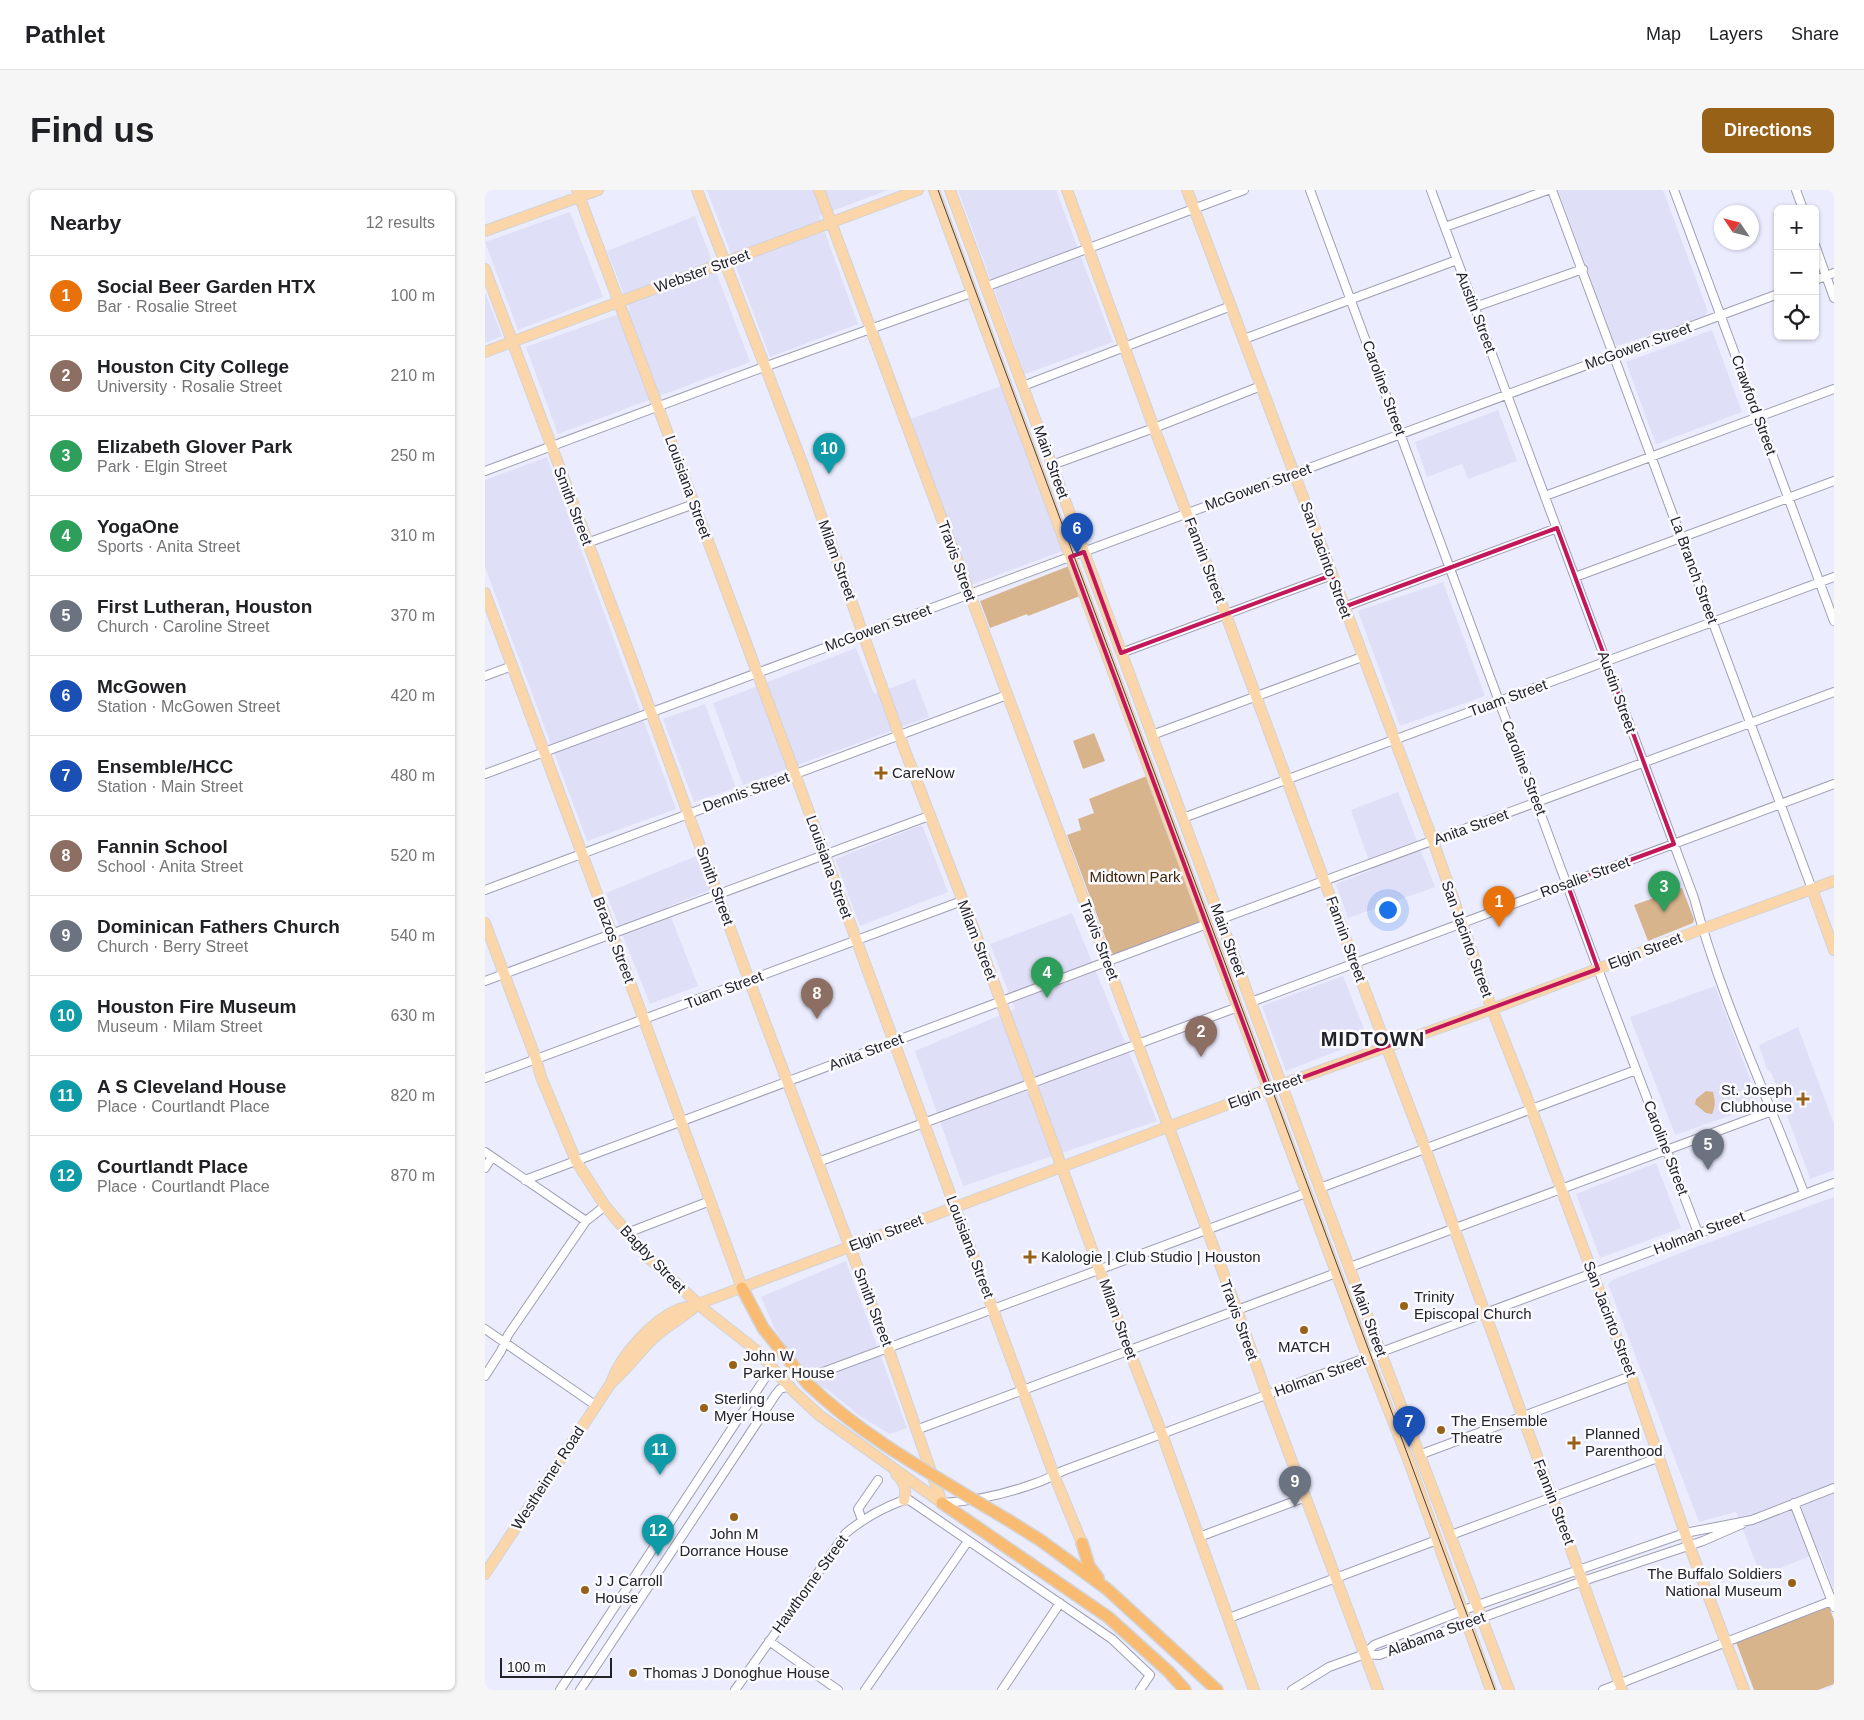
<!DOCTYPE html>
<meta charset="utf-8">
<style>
:root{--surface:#fff;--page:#f6f6f6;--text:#202124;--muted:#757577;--line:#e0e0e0;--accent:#976218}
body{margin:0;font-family:Arial,sans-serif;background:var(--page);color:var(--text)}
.controls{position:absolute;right:15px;top:15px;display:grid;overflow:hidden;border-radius:8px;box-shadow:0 1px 4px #0004}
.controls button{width:45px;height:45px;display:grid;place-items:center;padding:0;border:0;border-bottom:1px solid var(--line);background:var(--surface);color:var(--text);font:25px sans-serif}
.compass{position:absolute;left:1229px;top:15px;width:45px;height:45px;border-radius:50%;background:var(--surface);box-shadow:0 1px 4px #0004;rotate:305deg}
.scale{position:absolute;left:15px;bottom:12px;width:112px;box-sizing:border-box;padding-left:5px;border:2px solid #22222a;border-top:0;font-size:14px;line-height:18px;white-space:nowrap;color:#22222a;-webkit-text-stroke:4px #fafaff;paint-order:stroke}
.you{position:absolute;left:902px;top:719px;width:18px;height:18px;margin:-12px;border:4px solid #fff;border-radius:50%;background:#1a73e8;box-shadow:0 0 0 8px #1a73e833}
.badge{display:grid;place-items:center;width:32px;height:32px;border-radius:50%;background:var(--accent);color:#fff;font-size:16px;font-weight:700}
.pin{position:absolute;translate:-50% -41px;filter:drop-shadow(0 1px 2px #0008)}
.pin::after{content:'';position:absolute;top:26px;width:18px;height:15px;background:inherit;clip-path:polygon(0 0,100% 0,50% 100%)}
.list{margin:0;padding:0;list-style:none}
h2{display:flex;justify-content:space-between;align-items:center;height:65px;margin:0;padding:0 20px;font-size:21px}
h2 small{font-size:16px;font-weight:400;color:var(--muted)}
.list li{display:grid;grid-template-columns:32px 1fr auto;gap:15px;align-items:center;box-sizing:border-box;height:80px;padding:0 20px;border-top:1px solid var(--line)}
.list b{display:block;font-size:19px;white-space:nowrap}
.list p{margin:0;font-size:16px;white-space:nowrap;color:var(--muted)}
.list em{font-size:16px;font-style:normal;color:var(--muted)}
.icon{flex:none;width:28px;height:28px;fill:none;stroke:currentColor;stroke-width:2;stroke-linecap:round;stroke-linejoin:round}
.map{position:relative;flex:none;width:1349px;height:1500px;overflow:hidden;border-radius:8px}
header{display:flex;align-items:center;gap:30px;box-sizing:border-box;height:70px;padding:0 25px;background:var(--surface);border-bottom:1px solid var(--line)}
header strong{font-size:24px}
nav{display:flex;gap:28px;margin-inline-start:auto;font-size:18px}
.intro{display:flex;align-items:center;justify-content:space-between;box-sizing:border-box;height:120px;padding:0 30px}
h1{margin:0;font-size:35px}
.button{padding:12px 22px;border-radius:8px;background:var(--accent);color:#fff;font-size:18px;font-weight:700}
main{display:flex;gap:30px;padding:0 30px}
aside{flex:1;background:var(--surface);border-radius:8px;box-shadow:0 1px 4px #0004}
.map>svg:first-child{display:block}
.built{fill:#dfdff7}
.green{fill:#d8b48d}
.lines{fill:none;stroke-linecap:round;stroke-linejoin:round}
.minor-casing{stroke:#9f9fb4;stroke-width:10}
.major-casing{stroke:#d3d3d4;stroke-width:12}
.highway-casing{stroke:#d3d3d4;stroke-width:14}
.minor{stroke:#fff;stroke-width:8}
.major{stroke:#fbd6aa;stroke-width:10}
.highway{stroke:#f9bb72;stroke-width:11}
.tram{stroke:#43434d;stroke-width:1}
.highway-bridge-casing{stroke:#d3d3d4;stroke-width:14;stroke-linecap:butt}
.highway-bridge{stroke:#f9bb72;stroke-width:11}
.marked{fill:none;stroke:#c2185b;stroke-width:4;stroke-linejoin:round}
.poi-dot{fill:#976218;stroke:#fafaff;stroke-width:2}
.labels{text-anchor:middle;stroke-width:5;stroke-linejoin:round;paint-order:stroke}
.street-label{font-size:15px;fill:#22222a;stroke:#fafaff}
.poi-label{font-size:15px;fill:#22222a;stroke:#fafaff;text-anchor:start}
.park-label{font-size:15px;fill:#3a250a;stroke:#fafaff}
.district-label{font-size:20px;font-weight:bold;letter-spacing:1px;fill:#22222a;stroke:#fafaff}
</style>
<header>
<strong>Pathlet</strong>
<nav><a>Map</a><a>Layers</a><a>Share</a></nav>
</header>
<div class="intro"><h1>Find us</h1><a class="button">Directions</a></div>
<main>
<aside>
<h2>Nearby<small>12 results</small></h2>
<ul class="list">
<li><span class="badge" style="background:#e8710a">1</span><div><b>Social Beer Garden HTX</b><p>Bar · Rosalie Street</p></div><em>100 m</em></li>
<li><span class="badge" style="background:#8d6e63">2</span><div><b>Houston City College</b><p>University · Rosalie Street</p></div><em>210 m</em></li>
<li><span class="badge" style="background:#2e9e5b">3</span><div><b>Elizabeth Glover Park</b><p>Park · Elgin Street</p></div><em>250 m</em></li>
<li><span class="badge" style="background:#2e9e5b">4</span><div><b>YogaOne</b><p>Sports · Anita Street</p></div><em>310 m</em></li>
<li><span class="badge" style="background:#6b7280">5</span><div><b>First Lutheran, Houston</b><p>Church · Caroline Street</p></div><em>370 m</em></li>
<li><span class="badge" style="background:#1a4fb4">6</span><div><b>McGowen</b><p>Station · McGowen Street</p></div><em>420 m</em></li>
<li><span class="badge" style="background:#1a4fb4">7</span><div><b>Ensemble/HCC</b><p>Station · Main Street</p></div><em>480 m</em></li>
<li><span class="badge" style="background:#8d6e63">8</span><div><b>Fannin School</b><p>School · Anita Street</p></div><em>520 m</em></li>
<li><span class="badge" style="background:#6b7280">9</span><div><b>Dominican Fathers Church</b><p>Church · Berry Street</p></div><em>540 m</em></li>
<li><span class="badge" style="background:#0f9aa8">10</span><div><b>Houston Fire Museum</b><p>Museum · Milam Street</p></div><em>630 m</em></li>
<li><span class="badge" style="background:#0f9aa8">11</span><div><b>A S Cleveland House</b><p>Place · Courtlandt Place</p></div><em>820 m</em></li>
<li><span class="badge" style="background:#0f9aa8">12</span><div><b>Courtlandt Place</b><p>Place · Courtlandt Place</p></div><em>870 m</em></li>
</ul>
</aside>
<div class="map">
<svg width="1349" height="1500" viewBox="0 0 1349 1500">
<rect width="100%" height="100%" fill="#ebecfe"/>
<path class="built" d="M 222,0 L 403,0 L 334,26 L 373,134 L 285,167 Z
M 473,0 L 571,0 L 628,152 L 540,184 Z
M 1073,0 L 1178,0 L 1222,119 L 1221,125 L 1217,128 L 1132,156 L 1129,152 Z
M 85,22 L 118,107 L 33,140 L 0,52 Z
M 210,26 L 265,172 L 73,244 L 41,157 L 145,120 L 122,61 Z
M 0,102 L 17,146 L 0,153 Z
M 1227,140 L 1257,222 L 1171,254 L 1141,172 Z
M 516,196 L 580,360 L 486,395 L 423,230 Z
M 1013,220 L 1032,271 L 983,289 L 977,274 L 942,287 L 930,252 Z
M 62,267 L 191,619 L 102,651 L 0,377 L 0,290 Z
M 958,392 L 1000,506 L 915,536 L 873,421 Z
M 371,458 L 389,504 L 430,489 L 444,527 L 258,595 L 228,513 Z
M 220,514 L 251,598 L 209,612 L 178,529 Z
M 913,602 L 950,697 L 863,728 L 851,694 L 887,680 L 866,620 Z
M 437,635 L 463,702 L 375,736 L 350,669 Z
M 211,666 L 225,700 L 182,717 L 213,796 L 165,814 L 121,703 Z
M 587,723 L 672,931 L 478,996 L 430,861 L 530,819 L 505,754 Z
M 858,786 L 883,849 L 801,881 L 777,816 Z
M 1230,796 L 1275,915 L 1190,945 L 1145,827 Z
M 1313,837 L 1349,934 L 1349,980 L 1325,989 L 1287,884 L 1282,879 L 1274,855 Z
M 1171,973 L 1196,1038 L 1115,1068 L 1091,1004 Z
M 1349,1007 L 1349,1402 L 1335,1362 L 1276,1386 L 1251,1322 L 1214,1332 L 1123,1094 L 1127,1090 L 1211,1057 Z
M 361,1071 L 422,1238 L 405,1244 L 376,1227 L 342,1199 L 335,1196 L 310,1171 L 289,1137 L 276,1107 Z"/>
<path class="green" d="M 584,376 L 595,406 L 543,426 L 542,424 L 505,438 L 495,411 Z
M 609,543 L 620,571 L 598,579 L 588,551 Z
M 664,585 L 716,729 L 712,734 L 632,764 L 628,764 L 625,760 L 582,645 L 596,640 L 593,629 L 609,623 L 604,609 Z
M 1197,698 L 1209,729 L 1208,733 L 1163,751 L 1149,715 Z
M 1221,901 L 1228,902 C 1230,910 1231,916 1227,924 L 1221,923 L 1210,914 L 1211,909 Z
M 1344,1417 L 1349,1430 L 1349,1494 L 1333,1500 L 1269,1500 L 1251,1452 Z"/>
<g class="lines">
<defs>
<path id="minor" d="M 825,0 L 1113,779 L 1213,1043
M 946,0 L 1209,708 C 1236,809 1282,905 1319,1003
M 1067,0 L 1327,699
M 1189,0 L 1349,431
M 1311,0 L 1318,19
M 960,37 L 1063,0
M 1330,55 L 1349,108
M 1330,90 L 1349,83
M 500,97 L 759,0
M 990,117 L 1098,79
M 759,149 L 972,70
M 538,196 L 746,116
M 567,275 L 669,238 L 776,196
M 0,281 L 279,177 L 486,103
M 1060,306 L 1349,199
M 102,353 L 209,314
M 1090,387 L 1349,291
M 859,417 L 1072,338
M 636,463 L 847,385
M 0,486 L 27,476
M 667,545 L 877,467
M 0,584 L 1293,104
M 698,628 L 1349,387
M 0,700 L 522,505
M 736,729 L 1349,502
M 0,791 L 444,626
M 766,812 L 1349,594
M 0,888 L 477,711
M 0,962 L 101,1031
M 333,972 L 753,817
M 0,978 L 7,967
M 40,990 L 722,734
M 835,998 L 1151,880
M 142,1043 L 225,1011
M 865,1077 L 1287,921
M 0,1139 L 110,1215
M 330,1185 L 821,1003
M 0,1186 L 16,1161 L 23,1145 L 101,1031 L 120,1016
M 431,1240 L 851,1083
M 934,1265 L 1146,1186
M 458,1313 C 490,1311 521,1304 551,1293 C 561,1290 570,1284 580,1280 L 1349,993
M 1309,1313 L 1349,1417
M 377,1330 L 373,1319 L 393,1290
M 966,1345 L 1175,1267
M 714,1347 L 821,1307
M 744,1428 L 952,1350
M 284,1451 L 353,1500
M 880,1464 L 894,1465 L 1098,1391 L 1218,1351 L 1257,1334
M 75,1500 L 282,1185 L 286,1176
M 95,1500 L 291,1204 L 295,1199 L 305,1196
M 250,1500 L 361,1343 C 379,1328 397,1318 419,1310 L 424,1310 L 627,1449 L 665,1485 L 655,1500
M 380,1500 L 483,1351
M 517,1500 L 575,1413
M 807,1500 L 844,1477 L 880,1464 L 889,1455 L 987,1417 L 1200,1343 L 1267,1330 L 1349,1298
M 1118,1500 L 1349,1410"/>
<path id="major" d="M 92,0 L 310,584 L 569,1285 L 597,1353
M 212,0 L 318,275 L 414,545 L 498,763 L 644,1160 L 677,1244 L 769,1500
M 334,0 L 752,1120 L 782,1205 L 893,1500
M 449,0 L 883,1168 L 923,1269 L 1006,1500
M 465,0 L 896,1163 L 1024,1500
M 582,0 L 669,238 L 741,425 L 870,774 L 940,958 L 1137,1500
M 702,0 L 948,651 L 1007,819 L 1046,918 L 1146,1186 L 1204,1355 L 1259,1500
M 0,41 L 113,0
M 0,79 L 141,454 L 264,790 L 403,1158 L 457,1313
M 0,162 L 433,0
M 0,403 L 159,830 L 257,1098
M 1327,699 L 1349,760
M 0,733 L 51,869 L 56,887 L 91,971 L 120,1016 L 165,1069 L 220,1120 L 272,1161 L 309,1202 L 334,1225 L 457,1313
M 126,1193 C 135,1166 167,1130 194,1119 C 200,1117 207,1116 213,1114 L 773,903 L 1007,819 L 1217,739 L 1349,691
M 411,1284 C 419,1292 422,1298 419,1310
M 0,1384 L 126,1193 C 143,1179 155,1160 172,1145 C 185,1134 200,1126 212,1115"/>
<path id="highway" d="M 257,1098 L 278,1138 L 323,1194
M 457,1313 L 623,1427 L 684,1482 L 700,1500
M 523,1330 L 555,1350 L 622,1399 L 732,1500
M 597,1353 L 604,1376 L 613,1388"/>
</defs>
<use href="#minor" class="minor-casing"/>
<use href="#major" class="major-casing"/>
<use href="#highway" class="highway-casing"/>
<use href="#minor" class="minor"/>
<use href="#major" class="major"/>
<use href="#highway" class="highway"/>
<path class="tram" d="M 453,0 L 1010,1500"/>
<defs>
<path id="highway-bridge" d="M 323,1194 C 381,1250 454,1288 523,1330"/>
</defs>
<use href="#highway-bridge" class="highway-bridge-casing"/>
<use href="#highway-bridge" class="highway-bridge"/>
</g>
<path class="marked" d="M 1072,338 L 1189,654 L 1082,693 L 1113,779 L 783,900 L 585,367 L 599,362 L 636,463 L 847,385 L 859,417 Z"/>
<g class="poi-dot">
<path d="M393.5 575.5h5v5h5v5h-5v5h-5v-5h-5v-5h5z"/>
<path d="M1315.5 901.5h5v5h5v5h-5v5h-5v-5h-5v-5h5z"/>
<path d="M542.5 1059.5h5v5h5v5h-5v5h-5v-5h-5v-5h5z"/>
<circle cx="919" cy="1116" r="5"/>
<circle cx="819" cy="1140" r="5"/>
<circle cx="248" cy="1175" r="5"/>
<circle cx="219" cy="1218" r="5"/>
<circle cx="956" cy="1240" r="5"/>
<path d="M1086.5 1245.5h5v5h5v5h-5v5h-5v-5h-5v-5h5z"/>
<circle cx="249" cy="1327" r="5"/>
<circle cx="1307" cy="1393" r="5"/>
<circle cx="100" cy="1400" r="5"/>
<circle cx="148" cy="1483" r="5"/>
</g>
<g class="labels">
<g class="street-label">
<text transform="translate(217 81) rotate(-20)" y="5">Webster Street</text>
<text transform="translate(991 122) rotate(69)" y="5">Austin Street</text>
<text transform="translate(1153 156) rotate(-20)" y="5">McGowen Street</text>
<text transform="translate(899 198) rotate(70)" y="5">Caroline Street</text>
<text transform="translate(1269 215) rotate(70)" y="5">Crawford Street</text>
<text transform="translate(566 272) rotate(70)" y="5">Main Street</text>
<text transform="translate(203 297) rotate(70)" y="5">Louisiana Street</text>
<text transform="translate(773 297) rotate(-20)" y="5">McGowen Street</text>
<text transform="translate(88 316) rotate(69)" y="5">Smith Street</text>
<text transform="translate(352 370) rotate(70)" y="5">Milam Street</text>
<text transform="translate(720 370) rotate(69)" y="5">Fannin Street</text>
<text transform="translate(841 370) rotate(70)" y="5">San Jacinto Street</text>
<text transform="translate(472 371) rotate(70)" y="5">Travis Street</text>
<text transform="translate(1209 380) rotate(70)" y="5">La Branch Street</text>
<text transform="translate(393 438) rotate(-20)" y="5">McGowen Street</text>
<text transform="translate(1132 502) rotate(70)" y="5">Austin Street</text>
<text transform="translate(1023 508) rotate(-20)" y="5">Tuam Street</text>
<text transform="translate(1039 578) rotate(69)" y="5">Caroline Street</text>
<text transform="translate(261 602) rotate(-20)" y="5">Dennis Street</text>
<text transform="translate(986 637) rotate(-20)" y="5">Anita Street</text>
<text transform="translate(344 677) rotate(70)" y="5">Louisiana Street</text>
<text transform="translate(1100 687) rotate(-20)" y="5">Rosalie Street</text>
<text transform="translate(230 696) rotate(70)" y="5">Smith Street</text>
<text transform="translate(861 749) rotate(70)" y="5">Fannin Street</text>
<text transform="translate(982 749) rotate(70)" y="5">San Jacinto Street</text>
<text transform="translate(129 750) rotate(69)" y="5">Brazos Street</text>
<text transform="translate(492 750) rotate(69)" y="5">Milam Street</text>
<text transform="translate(614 750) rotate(69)" y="5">Travis Street</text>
<text transform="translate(743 750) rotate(70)" y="5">Main Street</text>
<text transform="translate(1160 761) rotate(-21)" y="5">Elgin Street</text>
<text transform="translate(239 800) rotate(-21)" y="5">Tuam Street</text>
<text transform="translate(381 862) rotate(-21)" y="5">Anita Street</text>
<text transform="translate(780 901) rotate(-20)" y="5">Elgin Street</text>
<text transform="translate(1181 958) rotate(69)" y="5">Caroline Street</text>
<text transform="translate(401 1043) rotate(-21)" y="5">Elgin Street</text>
<text transform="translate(1214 1043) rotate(-21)" y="5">Holman Street</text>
<text transform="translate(485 1057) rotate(69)" y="5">Louisiana Street</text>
<text transform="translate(168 1069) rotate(46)" y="5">Bagby Street</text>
<text transform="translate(388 1117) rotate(69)" y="5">Smith Street</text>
<text transform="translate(633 1129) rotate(70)" y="5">Milam Street</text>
<text transform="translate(1125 1129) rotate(69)" y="5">San Jacinto Street</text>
<text transform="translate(754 1130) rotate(70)" y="5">Travis Street</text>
<text transform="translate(884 1130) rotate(70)" y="5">Main Street</text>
<text transform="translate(835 1186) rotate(-20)" y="5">Holman Street</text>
<text transform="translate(63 1288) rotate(-57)" y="5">Westheimer Road</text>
<text transform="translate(1069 1312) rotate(69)" y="5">Fannin Street</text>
<text transform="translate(325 1394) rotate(-54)" y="5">Hawthorne Street</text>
<text transform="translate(951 1444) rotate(-20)" y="5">Alabama Street</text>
</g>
<g class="poi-label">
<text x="407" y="588">CareNow</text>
<text x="1307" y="905" text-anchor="end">St. Joseph<tspan x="1307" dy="17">Clubhouse</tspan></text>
<text x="556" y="1072">Kalologie | Club Studio | Houston</text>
<text x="929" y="1112">Trinity<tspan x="929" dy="17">Episcopal Church</tspan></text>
<text x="819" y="1162" text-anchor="middle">MATCH</text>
<text x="258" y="1171">John W<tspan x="258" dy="17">Parker House</tspan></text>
<text x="229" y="1214">Sterling<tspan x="229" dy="17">Myer House</tspan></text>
<text x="966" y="1236">The Ensemble<tspan x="966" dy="17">Theatre</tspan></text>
<text x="1100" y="1249">Planned<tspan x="1100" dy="17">Parenthood</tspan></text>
<text x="249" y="1349" text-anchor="middle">John M<tspan x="249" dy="17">Dorrance House</tspan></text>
<text x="1297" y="1389" text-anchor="end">The Buffalo Soldiers<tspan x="1297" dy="17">National Museum</tspan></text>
<text x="110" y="1396">J J Carroll<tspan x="110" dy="17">House</tspan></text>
<text x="158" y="1488">Thomas J Donoghue House</text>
</g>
<g class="park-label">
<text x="650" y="692">Midtown Park</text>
</g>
<g class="district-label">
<text x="888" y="856">MIDTOWN</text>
</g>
</g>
</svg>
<div class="controls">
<button>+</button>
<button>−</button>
<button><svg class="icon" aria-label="locate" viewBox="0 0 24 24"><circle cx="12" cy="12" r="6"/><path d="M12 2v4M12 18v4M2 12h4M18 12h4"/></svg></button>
</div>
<svg class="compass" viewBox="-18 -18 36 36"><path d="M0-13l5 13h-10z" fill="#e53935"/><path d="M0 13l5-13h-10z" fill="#757577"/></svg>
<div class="scale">100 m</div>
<div class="you"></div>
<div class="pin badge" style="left:1014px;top:737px;background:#e8710a">1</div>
<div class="pin badge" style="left:716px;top:867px;background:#8d6e63">2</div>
<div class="pin badge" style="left:1179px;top:722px;background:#2e9e5b">3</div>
<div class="pin badge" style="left:562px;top:808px;background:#2e9e5b">4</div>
<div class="pin badge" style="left:1223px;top:980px;background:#6b7280">5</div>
<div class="pin badge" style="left:592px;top:364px;background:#1a4fb4">6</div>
<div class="pin badge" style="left:924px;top:1257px;background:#1a4fb4">7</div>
<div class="pin badge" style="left:332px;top:829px;background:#8d6e63">8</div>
<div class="pin badge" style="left:810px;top:1317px;background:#6b7280">9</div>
<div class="pin badge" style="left:344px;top:284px;background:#0f9aa8">10</div>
<div class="pin badge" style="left:175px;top:1285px;background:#0f9aa8">11</div>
<div class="pin badge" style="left:173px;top:1366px;background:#0f9aa8">12</div>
</div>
</main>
